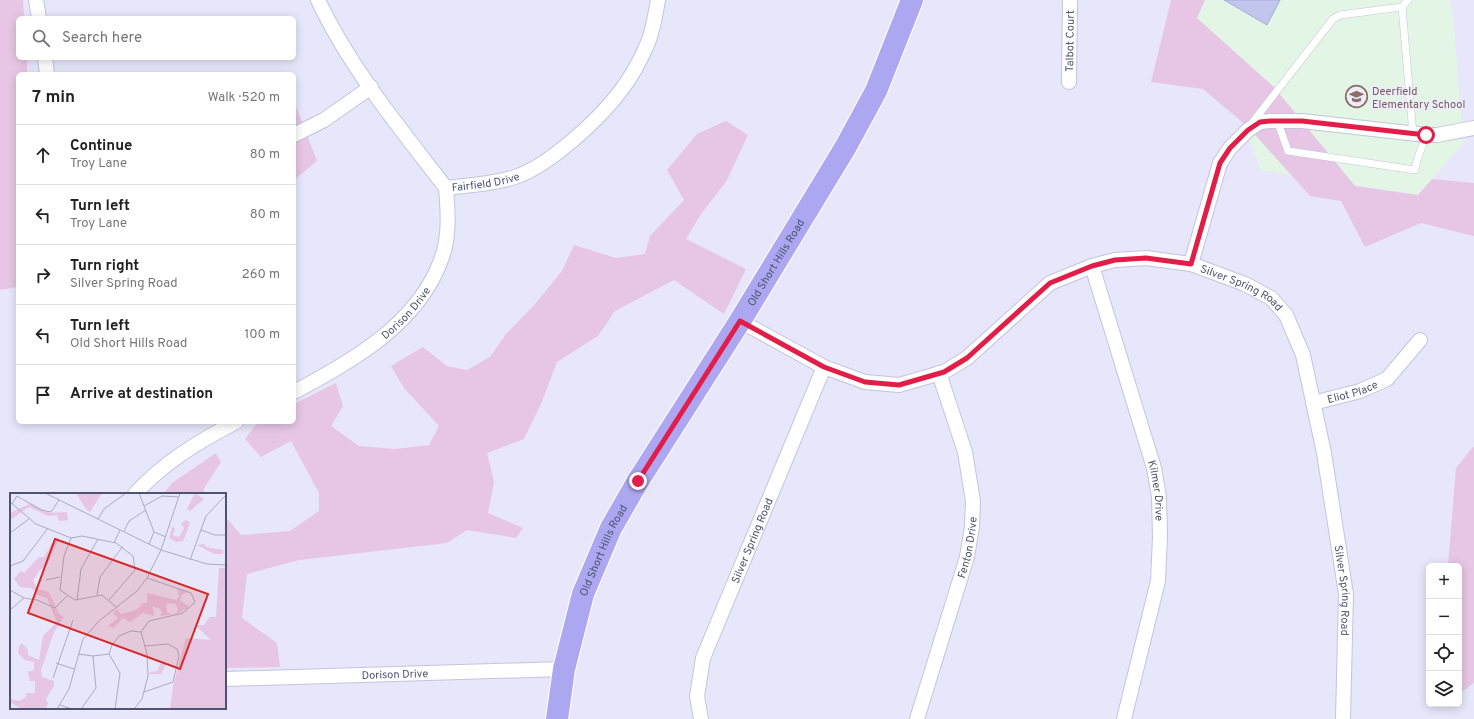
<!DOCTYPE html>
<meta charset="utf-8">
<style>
:root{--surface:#fff;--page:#f6f6f6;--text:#222;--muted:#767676;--line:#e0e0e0}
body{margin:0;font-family:Overpass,sans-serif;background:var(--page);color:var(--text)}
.controls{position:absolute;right:12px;bottom:12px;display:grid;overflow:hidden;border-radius:6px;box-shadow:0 2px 10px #0003}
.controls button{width:36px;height:36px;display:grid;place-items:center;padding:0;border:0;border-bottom:1px solid var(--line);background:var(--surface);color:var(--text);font:20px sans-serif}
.stop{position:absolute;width:12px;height:12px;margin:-9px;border:3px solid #e11d48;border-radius:50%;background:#fff}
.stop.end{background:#e11d48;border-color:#fff;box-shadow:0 1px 4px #0008}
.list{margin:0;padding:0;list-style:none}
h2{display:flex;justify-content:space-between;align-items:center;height:52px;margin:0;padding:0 16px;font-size:17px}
h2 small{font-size:13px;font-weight:400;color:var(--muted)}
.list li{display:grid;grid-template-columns:26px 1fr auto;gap:12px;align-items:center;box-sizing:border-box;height:60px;padding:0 16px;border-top:1px solid var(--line)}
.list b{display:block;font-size:15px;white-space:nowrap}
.list p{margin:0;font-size:13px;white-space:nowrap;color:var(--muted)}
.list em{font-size:13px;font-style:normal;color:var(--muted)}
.icon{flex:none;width:22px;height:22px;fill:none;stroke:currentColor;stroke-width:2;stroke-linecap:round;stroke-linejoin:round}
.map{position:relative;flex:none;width:1474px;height:719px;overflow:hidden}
.search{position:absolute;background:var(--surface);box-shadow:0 2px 10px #0003;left:16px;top:16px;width:280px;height:44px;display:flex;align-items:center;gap:10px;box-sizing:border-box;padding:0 14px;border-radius:6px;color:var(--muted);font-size:15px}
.panel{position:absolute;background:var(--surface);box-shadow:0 2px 10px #0003;left:16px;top:72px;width:280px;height:352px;border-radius:6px}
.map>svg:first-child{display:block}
.education{fill:#e3f6e5}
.green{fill:#e6c6e4}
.building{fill:#c1c7ec;stroke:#a3acdd}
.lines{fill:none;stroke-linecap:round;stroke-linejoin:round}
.lane-casing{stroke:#c3c4dd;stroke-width:8}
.street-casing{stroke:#c3c4dd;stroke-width:16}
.primary-casing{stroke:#fff;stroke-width:24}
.lane{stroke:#fff;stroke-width:7}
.street{stroke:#fff;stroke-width:14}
.primary{stroke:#ada6f1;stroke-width:22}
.route{stroke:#e11d48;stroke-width:5}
.labels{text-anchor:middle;stroke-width:3.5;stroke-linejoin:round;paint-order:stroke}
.street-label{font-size:11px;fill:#4e5470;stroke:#edecfd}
.education-label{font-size:11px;fill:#785e54;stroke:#edecfd;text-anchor:start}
.inset-road{fill:none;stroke:#aaacc3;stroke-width:1}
.view{fill:#d62828;fill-opacity:0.15;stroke:#d62828;stroke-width:2}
.inset-edge{fill:none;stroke:#4e5470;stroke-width:2}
</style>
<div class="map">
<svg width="1474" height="719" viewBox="0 0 1474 719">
<rect width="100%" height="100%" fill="#e8e6fa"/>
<path class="education" d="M 1205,0 L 1450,0 L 1454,25 L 1463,144 L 1418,195 L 1261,170 L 1240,114 L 1197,18 Z"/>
<path class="green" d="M 0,0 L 23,0 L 24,18 L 18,18 L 18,58 L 27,58 L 27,74 L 18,74 L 18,287 L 0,290 Z
M 1171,0 L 1205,0 L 1197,18 L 1274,87 L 1355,186 L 1418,195 L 1432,179 L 1474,183 L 1474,236 L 1421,223 L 1365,247 L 1341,201 L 1310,196 L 1247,126 L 1203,89 L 1151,82 Z
M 294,107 L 297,109 L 317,161 L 294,180 Z
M 726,121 L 748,135 L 726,182 L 701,214 L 686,239 L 746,269 L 724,314 L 674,280 L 615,311 L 598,336 L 557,362 L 541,404 L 524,439 L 487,453 L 494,482 L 488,513 L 523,528 L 516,538 L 467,530 L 447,543 L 299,560 L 247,574 L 242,618 L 277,643 L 280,667 L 225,668 L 225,516 L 241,535 L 290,531 L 319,511 L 319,493 L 291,441 L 261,457 L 245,439 L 258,422 L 294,422 L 294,404 L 336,383 L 343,406 L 331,426 L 359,446 L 394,449 L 429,445 L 439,426 L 404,388 L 391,366 L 423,347 L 447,366 L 467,370 L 490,357 L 506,334 L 535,304 L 562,271 L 574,245 L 616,258 L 645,254 L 650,236 L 684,200 L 667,170 L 697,134 Z
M 1474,446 L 1474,683 L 1459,694 L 1459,566 L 1448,566 L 1456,468 Z
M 216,453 L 221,462 L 203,490 L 206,494 L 163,494 L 172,483 Z"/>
<path class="building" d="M 1224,0 L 1280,0 L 1267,25 Z"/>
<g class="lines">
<defs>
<path id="lane" d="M 1402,7 L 1413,134
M 1277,120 L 1288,151 L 1415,170 C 1416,158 1423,147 1426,135
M 1252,123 L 1333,19 L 1340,15 L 1402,7 L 1408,0"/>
<g id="street">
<path d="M 36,0 L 39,18"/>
<path id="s1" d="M 318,0 C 350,68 400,128 446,188 C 469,185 493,184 515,177 C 549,166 601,118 622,89 C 631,77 640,61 646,47 C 653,33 655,16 658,0"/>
<path d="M 45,58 L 47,74"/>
<path id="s2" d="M 1069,82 L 1070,0"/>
<path d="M 294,135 L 324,120 L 371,87"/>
<path d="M 1191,264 L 1220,163 L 1230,148 L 1248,130 L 1260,122 L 1270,121 L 1302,121 L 1426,135 L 1437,135 L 1474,128"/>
<path id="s3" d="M 1092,266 L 1154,468 L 1159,497 L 1160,537 L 1158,581 L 1124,719"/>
<path id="s4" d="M 740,321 L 824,367 L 865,382 L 899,385 L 944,372 L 967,358 L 1050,283 L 1092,266 L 1115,260 L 1146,258 L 1191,264 L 1245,284 L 1271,298 L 1286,315 L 1303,355 L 1324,453 L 1346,594 L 1343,719"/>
<path id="s5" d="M 294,392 C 351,362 418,324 441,260 C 450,237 448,212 446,188"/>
<path id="s6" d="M 1313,403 L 1360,391 L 1387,379 L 1420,340"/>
<path d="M 135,494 C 163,463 199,441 236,422"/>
<path id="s7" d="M 225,679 L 564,669"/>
<path id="s8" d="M 701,719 L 697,696 L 703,658 L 824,367"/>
<path id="s9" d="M 917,719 L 967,557 L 972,527 L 973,501 L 965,452 L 939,373"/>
</g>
<g id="primary">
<path id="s10" d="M 557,719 L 564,669 L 583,594 L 611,528 L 638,481 L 740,321 L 845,148 L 876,91 L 912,0"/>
</g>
</defs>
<use href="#lane" class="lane-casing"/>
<use href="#street" class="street-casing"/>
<use href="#primary" class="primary-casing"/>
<use href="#lane" class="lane"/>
<use href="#street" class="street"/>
<use href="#primary" class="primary"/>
</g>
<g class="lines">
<path class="route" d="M 638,481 L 740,321 L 824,367 L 865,382 L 899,385 L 944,372 L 967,358 L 1050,283 L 1092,266 L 1115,260 L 1146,258 L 1191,264 L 1220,163 L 1230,148 L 1248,130 L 1260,122 L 1270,121 L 1302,121 L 1426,135"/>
</g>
<defs>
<symbol id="school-ring" viewBox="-11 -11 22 22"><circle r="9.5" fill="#edecfd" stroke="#8d6e63" stroke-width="1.5"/><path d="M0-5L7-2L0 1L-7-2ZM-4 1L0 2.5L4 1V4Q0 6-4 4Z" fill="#8d6e63"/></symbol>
</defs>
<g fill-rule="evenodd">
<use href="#school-ring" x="1344" y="84" width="25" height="25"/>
</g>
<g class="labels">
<g class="street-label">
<text dy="4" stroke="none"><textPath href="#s2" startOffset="41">Talbot Court</textPath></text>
<text dy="4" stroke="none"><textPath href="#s1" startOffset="268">Fairfield Drive</textPath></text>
<text dy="4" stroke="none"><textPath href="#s10" startOffset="512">Old Short Hills Road</textPath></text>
<text dy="4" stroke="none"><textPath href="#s4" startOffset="561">Silver Spring Road</textPath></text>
<text dy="4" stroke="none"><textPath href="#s5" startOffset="138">Dorison Drive</textPath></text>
<text dy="4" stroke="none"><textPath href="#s6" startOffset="41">Eliot Place</textPath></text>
<text dy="4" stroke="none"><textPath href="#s3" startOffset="234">Kilmer Drive</textPath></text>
<text dy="4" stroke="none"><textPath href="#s8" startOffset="189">Silver Spring Road</textPath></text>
<text dy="4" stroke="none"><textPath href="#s9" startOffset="179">Fenton Drive</textPath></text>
<text dy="4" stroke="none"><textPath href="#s10" startOffset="176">Old Short Hills Road</textPath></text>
<text dy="4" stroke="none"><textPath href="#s4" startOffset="897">Silver Spring Road</textPath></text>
<text dy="4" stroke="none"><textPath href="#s7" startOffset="170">Dorison Drive</textPath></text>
</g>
<g class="education-label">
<text x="1372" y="95">Deerfield<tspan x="1372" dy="13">Elementary School</tspan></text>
</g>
</g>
<g transform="translate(10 493)">
<rect width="216" height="216" fill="#e8e6fa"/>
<path d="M 66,0 L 92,0 L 80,19 L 76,16 ZM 185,0 L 194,6 L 180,18 L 177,16 ZM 21,10 L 39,20 L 57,19 L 58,27 L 49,28 L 47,22 L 38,23 L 19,14 L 0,27 L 0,20 ZM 175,27 L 180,29 L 179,33 L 173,48 L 166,49 L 159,45 L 162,34 L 165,35 L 163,42 L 169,44 L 174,35 L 171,31 ZM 48,48 L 37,72 L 30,77 L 23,87 L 27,96 L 39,99 L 49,121 L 54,124 L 44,139 L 31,177 L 32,184 L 44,188 L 44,193 L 36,206 L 38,211 L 35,216 L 12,216 L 0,209 L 0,206 L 9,208 L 16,204 L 16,200 L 25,200 L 25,188 L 20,188 L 18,179 L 24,177 L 24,169 L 15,167 L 8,160 L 9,153 L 12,150 L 18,157 L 18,162 L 29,167 L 33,143 L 47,129 L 37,105 L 25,101 L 25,98 L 21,95 L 10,94 L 4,86 L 11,78 L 14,80 L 29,64 L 34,64 L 42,50 ZM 194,51 L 196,54 L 213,57 L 213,61 L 204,61 L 187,52 ZM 209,75 L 216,75 L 216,216 L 160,216 L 163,193 L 176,145 L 201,147 L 185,132 L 194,132 L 200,124 L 206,124 ZM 167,96 L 177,99 L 172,102 L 170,107 L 179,114 L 171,119 L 165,121 L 168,117 L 166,111 L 160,110 L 156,112 L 157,119 L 162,121 L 159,122 L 150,123 L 152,119 L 150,116 L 143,113 L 144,123 L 133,120 L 120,129 L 113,125 L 103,135 L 98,133 L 108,125 L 103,120 L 107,116 L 111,121 L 126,117 L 133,110 L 137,110 L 137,100 L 166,107 L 169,103 ZM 150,171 L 156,171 L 151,181 L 139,181 L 140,179 L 148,178 Z" fill="#e6c6e4"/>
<path class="inset-road" d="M 35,0 L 151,57 L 197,71 L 216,72M 129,0 L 144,39 L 139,51M 0,9 L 26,31 L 61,45M 2,11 L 7,3 L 31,17 L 41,19 L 49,7M 134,13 L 152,3 L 169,4M 88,26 L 94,16 L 116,0M 191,37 L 205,42 L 216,42M 114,38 L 119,28 L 136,17M 144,39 L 156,44M 0,40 L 19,26M 104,50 L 110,37M 180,67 L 196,23 L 216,2M 0,73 L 13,68 L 38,35M 36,87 L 50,84M 0,97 L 14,105 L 27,107 L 45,115 L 57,103M 87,102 L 90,84 L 113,53M 67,107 L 71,76 L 88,46M 99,107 L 125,77 L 123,63 L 106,50 L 72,43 L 61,45 L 54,63 L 50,97 L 65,107 L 92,102 L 106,114M 0,117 L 14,105M 131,139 L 139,128 L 173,120 L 185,109 L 181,100 L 137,85M 68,161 L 83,163 L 99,161M 99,161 L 102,152 L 109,143 L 121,138 L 131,139 L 137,161 L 138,183 L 132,206 L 124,216M 99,161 L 110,180 L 105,216M 46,170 L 64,176M 43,185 L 63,127M 134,199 L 163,189 L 169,163 L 167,156 L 158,151 L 135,153M 50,212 L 62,216M 47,216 L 59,196 L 73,146 L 89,128 L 127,98 L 137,85 L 151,57 L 170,0M 71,216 L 86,195 L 83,163"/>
<path class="view" d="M 45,46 L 198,101 L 170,176 L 18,120 Z"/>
<rect width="216" height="216" class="inset-edge"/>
</g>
</svg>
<div class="controls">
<button>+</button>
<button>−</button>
<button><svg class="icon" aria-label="locate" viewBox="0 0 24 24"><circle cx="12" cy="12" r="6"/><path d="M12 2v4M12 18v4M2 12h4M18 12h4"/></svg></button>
<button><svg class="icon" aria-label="layers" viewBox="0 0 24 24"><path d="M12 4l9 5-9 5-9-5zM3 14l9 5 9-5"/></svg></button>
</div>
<div class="stop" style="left:1426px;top:135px"></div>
<div class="stop end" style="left:638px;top:481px"></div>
<div class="search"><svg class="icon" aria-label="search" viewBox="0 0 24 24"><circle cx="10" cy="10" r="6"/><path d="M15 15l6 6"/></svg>Search here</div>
<section class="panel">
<h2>7 min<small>Walk · 520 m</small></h2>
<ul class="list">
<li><svg class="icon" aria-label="ahead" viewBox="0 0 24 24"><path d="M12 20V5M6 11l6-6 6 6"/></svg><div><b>Continue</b><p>Troy Lane</p></div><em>80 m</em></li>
<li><svg class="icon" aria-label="left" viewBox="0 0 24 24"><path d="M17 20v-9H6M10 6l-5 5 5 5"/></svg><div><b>Turn left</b><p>Troy Lane</p></div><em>80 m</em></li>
<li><svg class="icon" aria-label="right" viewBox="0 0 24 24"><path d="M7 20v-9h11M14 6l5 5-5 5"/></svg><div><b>Turn right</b><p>Silver Spring Road</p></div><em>260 m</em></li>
<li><svg class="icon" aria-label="left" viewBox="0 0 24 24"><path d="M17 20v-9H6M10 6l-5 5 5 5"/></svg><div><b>Turn left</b><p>Old Short Hills Road</p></div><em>100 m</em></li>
<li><svg class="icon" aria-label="arrive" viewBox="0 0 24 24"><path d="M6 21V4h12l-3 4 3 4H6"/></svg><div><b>Arrive at destination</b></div></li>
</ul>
</section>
</div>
